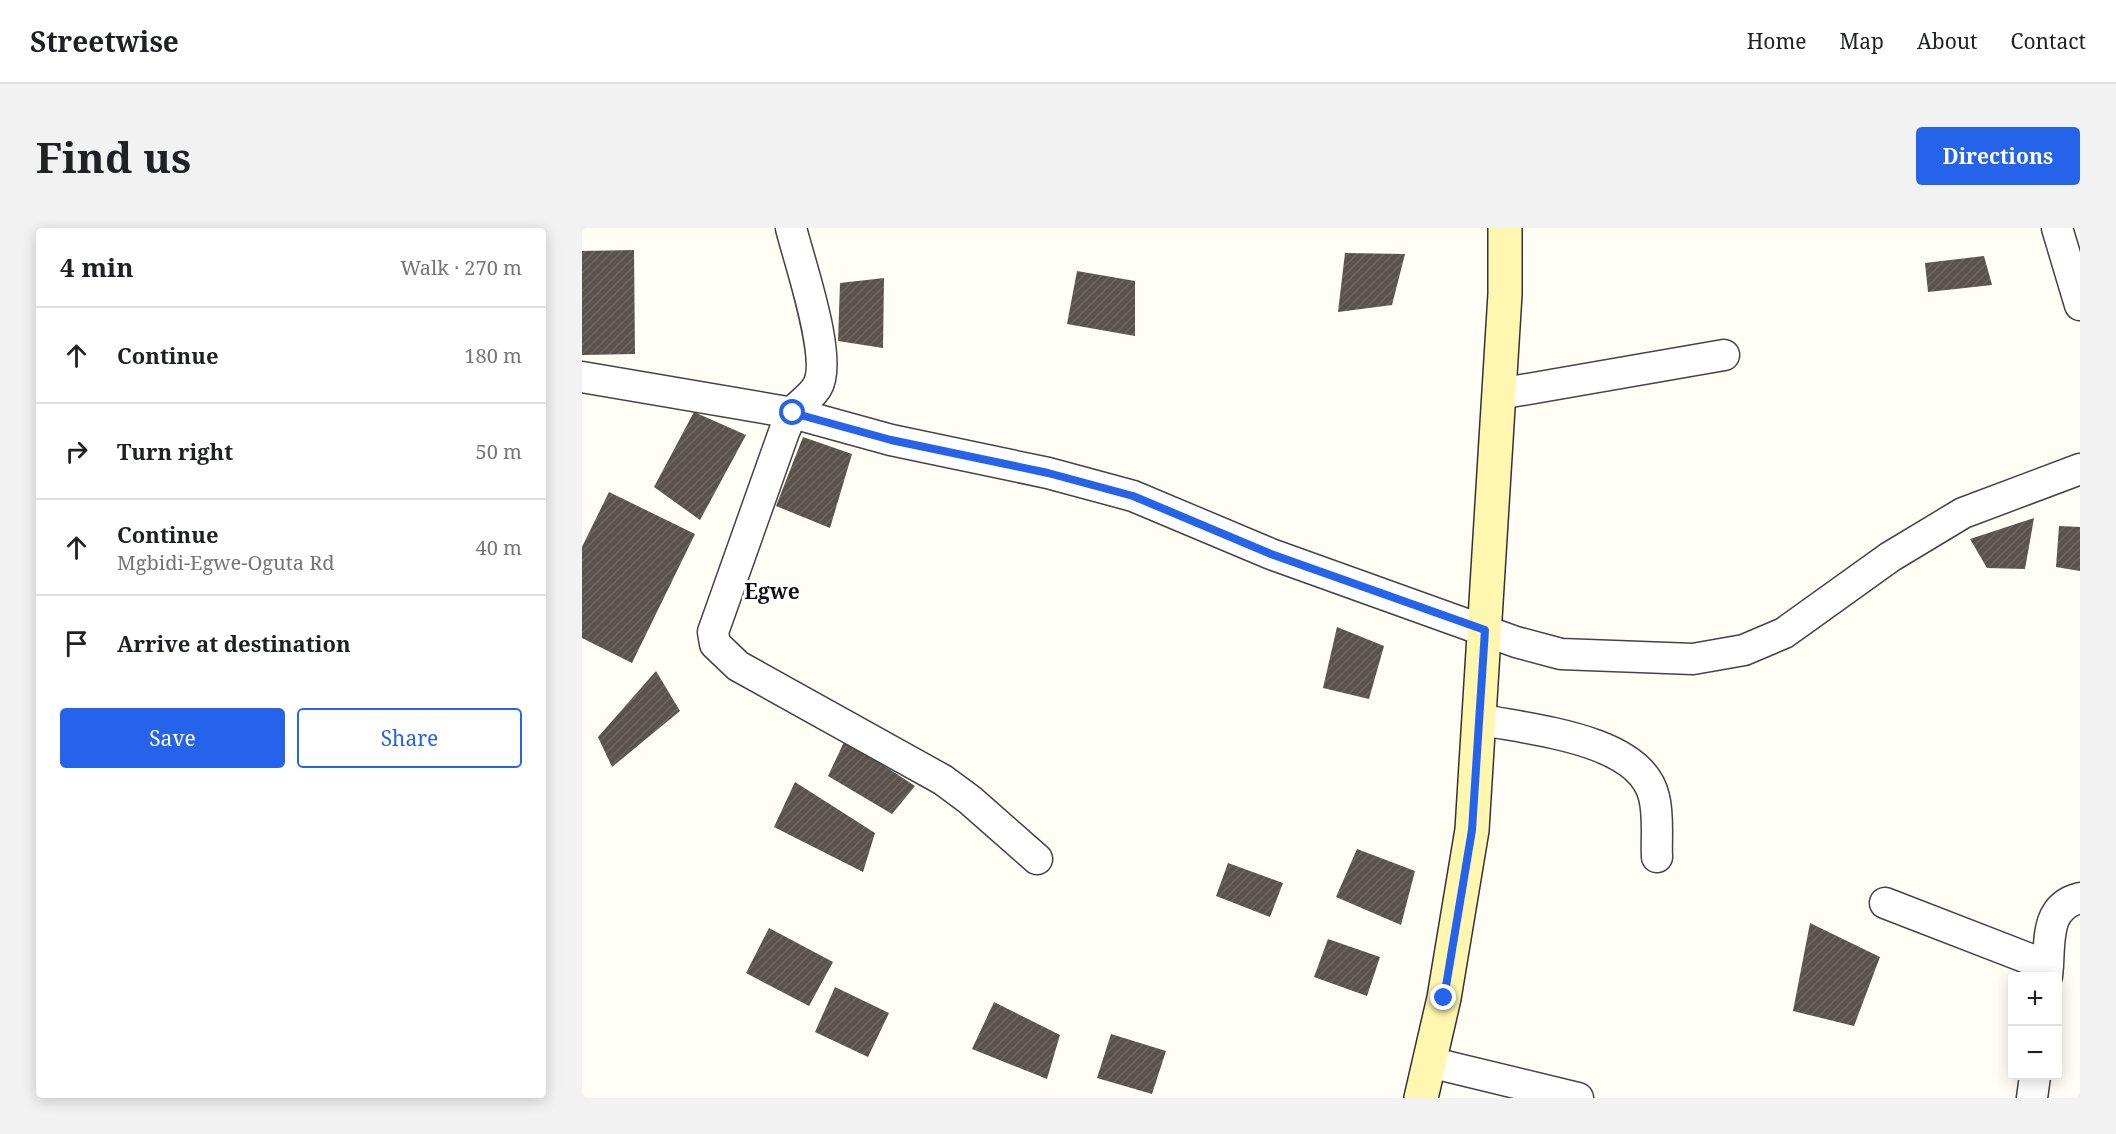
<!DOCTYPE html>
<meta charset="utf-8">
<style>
:root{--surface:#fff;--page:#f2f2f2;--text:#202124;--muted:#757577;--line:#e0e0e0;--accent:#2563eb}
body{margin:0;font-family:"Noto Serif",serif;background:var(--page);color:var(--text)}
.controls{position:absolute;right:18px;bottom:18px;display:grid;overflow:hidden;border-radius:6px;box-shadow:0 3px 15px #0003}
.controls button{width:54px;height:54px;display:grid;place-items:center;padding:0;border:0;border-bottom:2px solid var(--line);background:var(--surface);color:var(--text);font:30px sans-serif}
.stop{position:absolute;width:18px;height:18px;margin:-14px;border:4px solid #2563eb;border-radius:50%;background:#fff}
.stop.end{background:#2563eb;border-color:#fff;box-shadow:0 2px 6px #0008}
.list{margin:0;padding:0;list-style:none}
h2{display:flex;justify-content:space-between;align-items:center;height:78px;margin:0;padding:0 24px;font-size:26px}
h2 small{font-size:20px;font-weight:400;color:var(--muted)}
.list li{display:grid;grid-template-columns:39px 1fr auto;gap:18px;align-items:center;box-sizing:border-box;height:96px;padding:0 24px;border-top:2px solid var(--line)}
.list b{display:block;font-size:22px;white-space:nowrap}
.list p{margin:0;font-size:20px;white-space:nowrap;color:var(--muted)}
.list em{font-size:20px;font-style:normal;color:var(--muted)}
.actions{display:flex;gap:12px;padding:18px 24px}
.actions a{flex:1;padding:14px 0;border:2px solid var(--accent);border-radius:6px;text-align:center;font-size:21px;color:var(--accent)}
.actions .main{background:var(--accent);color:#fff}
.icon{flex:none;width:33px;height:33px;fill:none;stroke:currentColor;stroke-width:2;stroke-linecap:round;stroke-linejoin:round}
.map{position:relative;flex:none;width:1498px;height:870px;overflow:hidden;border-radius:6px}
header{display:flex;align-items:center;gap:36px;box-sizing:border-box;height:84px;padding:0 30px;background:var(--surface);border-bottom:2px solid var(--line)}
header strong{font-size:28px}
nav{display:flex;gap:33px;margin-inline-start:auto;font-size:21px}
.intro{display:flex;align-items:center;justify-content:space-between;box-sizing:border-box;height:144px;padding:0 36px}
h1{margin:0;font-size:42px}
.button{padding:15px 27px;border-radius:6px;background:var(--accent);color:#fff;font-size:21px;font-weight:700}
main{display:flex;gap:36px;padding:0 36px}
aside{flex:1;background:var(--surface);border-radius:6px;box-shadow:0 3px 15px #0003}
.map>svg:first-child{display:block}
.building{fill:url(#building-hatch)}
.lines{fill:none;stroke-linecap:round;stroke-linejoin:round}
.street-casing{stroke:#444;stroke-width:33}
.secondary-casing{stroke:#333;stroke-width:36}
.street{stroke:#fff;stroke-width:30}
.secondary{stroke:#fff6b0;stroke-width:33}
.route{stroke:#2563eb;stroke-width:8}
.labels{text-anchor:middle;stroke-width:6;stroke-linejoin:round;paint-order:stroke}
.quarter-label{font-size:21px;font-weight:bold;fill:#111;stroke:#fff}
</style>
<header>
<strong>Streetwise</strong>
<nav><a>Home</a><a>Map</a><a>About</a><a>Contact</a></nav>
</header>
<div class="intro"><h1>Find us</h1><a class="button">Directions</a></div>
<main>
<aside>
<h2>4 min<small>Walk · 270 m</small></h2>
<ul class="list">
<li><svg class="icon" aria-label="ahead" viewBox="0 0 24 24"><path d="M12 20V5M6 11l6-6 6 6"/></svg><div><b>Continue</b></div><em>180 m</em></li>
<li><svg class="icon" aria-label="right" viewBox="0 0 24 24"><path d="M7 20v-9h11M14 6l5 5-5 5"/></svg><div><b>Turn right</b></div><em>50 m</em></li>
<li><svg class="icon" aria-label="ahead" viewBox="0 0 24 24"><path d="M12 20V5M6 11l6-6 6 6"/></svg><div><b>Continue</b><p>Mgbidi-Egwe-Oguta Rd</p></div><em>40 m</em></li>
<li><svg class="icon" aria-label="arrive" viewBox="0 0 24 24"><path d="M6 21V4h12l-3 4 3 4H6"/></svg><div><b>Arrive at destination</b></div></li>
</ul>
<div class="actions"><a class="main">Save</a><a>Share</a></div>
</aside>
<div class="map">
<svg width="1498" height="870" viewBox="0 0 1498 870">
<defs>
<pattern id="building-hatch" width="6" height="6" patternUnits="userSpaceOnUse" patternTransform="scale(1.5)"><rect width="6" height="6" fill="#5a524d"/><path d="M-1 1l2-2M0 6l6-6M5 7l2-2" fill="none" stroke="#6d6662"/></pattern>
</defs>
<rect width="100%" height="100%" fill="#fffdf5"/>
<path class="building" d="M 52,22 L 53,126 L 0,127 L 0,23 Z
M 763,25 L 823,26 L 810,77 L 756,84 Z
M 1402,28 L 1410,57 L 1346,64 L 1343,35 Z
M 495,43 L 553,53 L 553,108 L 485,96 Z
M 302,50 L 301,120 L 256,113 L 258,55 Z
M 112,184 L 164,207 L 118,292 L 72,259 Z
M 221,209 L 270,226 L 248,300 L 194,278 Z
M 27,264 L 113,306 L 50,435 L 0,410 L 0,319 Z
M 1452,290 L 1443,341 L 1405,340 L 1388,311 Z
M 1477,298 L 1498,299 L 1498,343 L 1474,339 Z
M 755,399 L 802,418 L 787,471 L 741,460 Z
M 74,443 L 98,483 L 30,539 L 16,509 Z
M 263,512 L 333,558 L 310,586 L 246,548 Z
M 213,554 L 293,605 L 281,644 L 192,599 Z
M 775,621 L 833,643 L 819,697 L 754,669 Z
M 646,635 L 701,655 L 688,689 L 634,668 Z
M 1228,695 L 1298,729 L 1272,798 L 1211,783 Z
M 187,700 L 251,734 L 227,778 L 164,745 Z
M 746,711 L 798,729 L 785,768 L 732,749 Z
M 253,759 L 307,785 L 286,829 L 233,804 Z
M 412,774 L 478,807 L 465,851 L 390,821 Z
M 529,806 L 584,823 L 570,866 L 515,850 Z"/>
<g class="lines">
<defs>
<path id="street" d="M 209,0 C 217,33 252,132 235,159 C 230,168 219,175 212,183 C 208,189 205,197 202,204 L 131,404 L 133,416 L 156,438 L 361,552 L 388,572 L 455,631
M 1475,0 L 1498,77
M 0,149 L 211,185 L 309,212 L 466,245 L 551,268 L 689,326 L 934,414 L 979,426 L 1111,431 L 1162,422 L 1202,405 L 1308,329 L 1381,285 L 1498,241
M 917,166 L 1142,127
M 897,491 C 947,502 1059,510 1072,569 C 1077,588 1074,610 1075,629
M 1303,675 L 1466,738
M 1465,748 C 1469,716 1461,679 1498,670
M 847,834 L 996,870
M 1450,870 L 1453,848"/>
<path id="secondary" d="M 839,870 L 862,770 L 890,602 L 923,66 L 923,0"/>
</defs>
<use href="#street" class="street-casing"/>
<use href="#secondary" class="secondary-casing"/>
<use href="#street" class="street"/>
<use href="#secondary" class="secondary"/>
</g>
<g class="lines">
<path class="route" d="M 211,185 L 309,212 L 466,245 L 551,268 L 689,326 L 903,402 L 890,602 L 862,770"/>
</g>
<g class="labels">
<g class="quarter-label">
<text x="190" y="371">Egwe</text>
</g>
</g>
</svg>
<div class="controls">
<button>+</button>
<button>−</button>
</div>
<div class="stop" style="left:211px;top:185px"></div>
<div class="stop end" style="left:862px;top:770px"></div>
</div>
</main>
